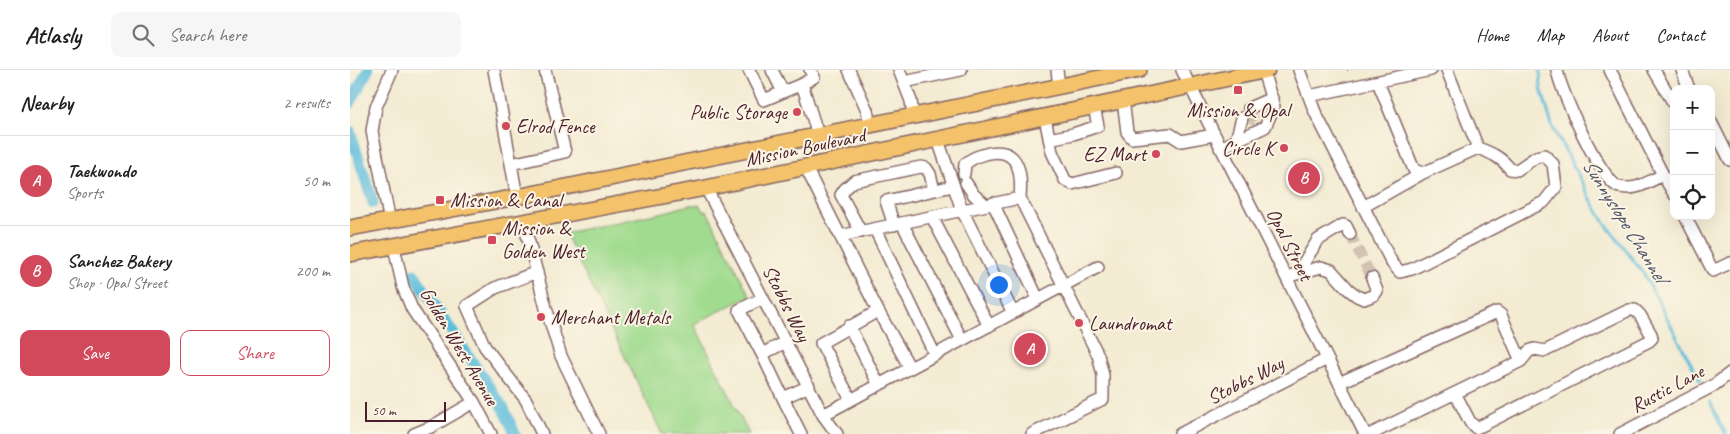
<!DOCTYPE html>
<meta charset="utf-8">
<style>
:root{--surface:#fff;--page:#f6f6f6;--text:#202124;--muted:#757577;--line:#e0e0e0;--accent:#d1495b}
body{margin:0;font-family:Caveat,sans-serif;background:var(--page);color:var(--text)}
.controls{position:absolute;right:15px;top:15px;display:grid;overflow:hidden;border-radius:10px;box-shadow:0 5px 20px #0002}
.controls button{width:45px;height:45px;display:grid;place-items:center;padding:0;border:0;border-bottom:1px solid var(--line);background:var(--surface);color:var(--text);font:25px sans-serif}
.scale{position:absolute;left:15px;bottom:12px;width:81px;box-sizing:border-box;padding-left:5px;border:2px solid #4a1f2b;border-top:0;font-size:14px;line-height:18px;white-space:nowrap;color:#4a1f2b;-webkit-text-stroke:4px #fcf5e5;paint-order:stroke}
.you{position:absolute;left:648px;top:214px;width:18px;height:18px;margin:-12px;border:4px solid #fff;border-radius:50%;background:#1a73e8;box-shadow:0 0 0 8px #1a73e833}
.badge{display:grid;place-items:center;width:32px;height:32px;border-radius:50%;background:var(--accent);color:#fff;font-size:16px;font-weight:700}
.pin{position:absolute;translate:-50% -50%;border:2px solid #fff;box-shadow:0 1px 5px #0006}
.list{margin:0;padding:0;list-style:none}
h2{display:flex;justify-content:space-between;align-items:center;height:65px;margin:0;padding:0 20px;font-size:21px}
h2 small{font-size:16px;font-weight:400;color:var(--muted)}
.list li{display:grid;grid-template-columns:32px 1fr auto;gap:15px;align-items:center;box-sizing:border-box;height:90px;padding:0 20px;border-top:1px solid var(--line)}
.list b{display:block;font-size:19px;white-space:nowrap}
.list p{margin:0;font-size:16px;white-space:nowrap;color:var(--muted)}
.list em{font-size:16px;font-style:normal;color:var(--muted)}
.actions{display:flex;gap:10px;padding:15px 20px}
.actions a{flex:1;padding:11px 0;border:1px solid var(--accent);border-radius:10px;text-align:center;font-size:18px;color:var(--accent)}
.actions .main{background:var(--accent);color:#fff}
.icon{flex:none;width:28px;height:28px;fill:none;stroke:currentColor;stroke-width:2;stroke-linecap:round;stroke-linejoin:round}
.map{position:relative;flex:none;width:1380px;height:364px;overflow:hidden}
header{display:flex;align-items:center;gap:30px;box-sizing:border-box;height:70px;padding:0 25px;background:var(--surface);border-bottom:1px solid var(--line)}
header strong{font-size:24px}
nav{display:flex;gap:28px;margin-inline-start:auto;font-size:18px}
.search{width:350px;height:45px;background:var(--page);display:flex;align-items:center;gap:12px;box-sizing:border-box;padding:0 18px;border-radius:10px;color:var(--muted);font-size:19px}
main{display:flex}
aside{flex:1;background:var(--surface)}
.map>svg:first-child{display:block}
.green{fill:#a0db8f;stroke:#757d5d}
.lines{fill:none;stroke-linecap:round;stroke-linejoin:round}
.stream{stroke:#5ebedc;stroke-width:3}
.canal{stroke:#5ebedc;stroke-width:11}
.minor-tunnel{stroke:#d1c2b1;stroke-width:11;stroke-dasharray:11 5.5;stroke-linecap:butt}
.minor-casing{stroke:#856665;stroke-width:14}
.major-casing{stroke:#856665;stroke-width:18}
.path{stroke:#856665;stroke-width:2;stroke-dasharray:1 4;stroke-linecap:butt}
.minor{stroke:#fff;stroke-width:11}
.major{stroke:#f3c26a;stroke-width:15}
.poi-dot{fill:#d1495b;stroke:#fcf5e5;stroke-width:2}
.labels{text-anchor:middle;stroke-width:4;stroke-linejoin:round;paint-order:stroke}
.poi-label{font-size:20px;fill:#4a1f2b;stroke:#fcf5e5;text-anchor:start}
.street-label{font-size:20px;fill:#4a1f2b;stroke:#fcf5e5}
.water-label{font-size:21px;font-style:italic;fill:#515769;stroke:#fcf5e5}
</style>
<header>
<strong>Atlasly</strong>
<div class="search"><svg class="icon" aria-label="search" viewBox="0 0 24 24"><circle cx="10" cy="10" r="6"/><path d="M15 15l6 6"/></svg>Search here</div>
<nav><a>Home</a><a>Map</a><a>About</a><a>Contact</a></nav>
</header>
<main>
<aside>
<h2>Nearby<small>2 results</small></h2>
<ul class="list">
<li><span class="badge">A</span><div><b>Taekwondo</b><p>Sports</p></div><em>50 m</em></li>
<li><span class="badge">B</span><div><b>Sanchez Bakery</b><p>Shop · Opal Street</p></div><em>200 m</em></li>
</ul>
<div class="actions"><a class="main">Save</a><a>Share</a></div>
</aside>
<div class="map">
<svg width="1380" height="364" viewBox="0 0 1380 364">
<rect width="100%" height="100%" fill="#fcf5e5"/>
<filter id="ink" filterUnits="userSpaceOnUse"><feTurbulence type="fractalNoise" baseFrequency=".02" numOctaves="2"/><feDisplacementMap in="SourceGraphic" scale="10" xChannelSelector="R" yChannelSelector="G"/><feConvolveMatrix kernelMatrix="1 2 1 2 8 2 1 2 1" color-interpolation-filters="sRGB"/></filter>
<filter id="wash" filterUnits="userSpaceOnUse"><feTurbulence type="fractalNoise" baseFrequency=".0096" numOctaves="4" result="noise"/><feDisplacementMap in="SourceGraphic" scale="20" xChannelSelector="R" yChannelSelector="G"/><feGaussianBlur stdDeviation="1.12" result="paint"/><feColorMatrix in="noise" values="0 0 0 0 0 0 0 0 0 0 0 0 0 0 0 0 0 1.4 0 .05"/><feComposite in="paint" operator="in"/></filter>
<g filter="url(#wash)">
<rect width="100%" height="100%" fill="#f3ebd2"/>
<path class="green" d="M 339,135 L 349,135 L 354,142 L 357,141 L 400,226 L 344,254 L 399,364 L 312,364 L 215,163 L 315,142 Z"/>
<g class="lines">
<path class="stream" d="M 1190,0 L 1191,18 L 1202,56 L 1242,131 L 1255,153 L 1294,204 L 1350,311
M 1360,332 L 1376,364"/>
<path class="canal" d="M 0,34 L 18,0
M 0,61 L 23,133
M 64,204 L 154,339 L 165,364"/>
</g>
</g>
<g filter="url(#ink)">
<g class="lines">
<path class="minor-tunnel" d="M 898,52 L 905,42
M 1000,164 L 1022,208"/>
<defs>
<path id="minor" d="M 144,0 L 167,127
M 399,0 L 414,30 L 452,14 L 464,7 L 460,0
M 422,0 L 433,22
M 499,0 L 517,40 L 520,55
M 549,0 L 561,31 L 563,46
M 707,0 L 709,16
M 832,0 L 1015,364
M 949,0 L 965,42 L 1042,193 L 1050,202 L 1062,199 L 1194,132 L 1206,117 L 1203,94 L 1194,85 L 1186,87 L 1167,100 L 1160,99 C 1151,87 1141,83 1128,78 L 1097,0
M 1207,0 C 1210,20 1251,112 1269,117 C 1287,121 1297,112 1313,105 L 1324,124
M 1260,0 L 1313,105
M 1304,0 L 1324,34
M 1332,0 L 1339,19
M 554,12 L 611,0
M 1028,12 L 1064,100 L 1073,103 L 1128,78
M 452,14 L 468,65
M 959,26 L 1081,0
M 773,30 L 777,62 L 782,68 L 820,64 L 831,71 L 864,65
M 899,38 L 922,28
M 695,48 L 702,82 L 715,110 L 722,114 L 766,103
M 1361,52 L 1380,90
M 699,69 L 723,64 L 748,56 L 744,37
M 588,70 L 612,140 L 663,243
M 886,70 L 892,48
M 870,78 L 915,57 L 924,37 L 913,1
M 161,94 L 215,82 L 195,0
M 456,98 L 528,241
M 614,104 L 615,94 C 623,87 629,86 639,83 C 670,77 672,105 670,128
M 616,113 L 624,125 L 636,135
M 356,118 L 473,345 L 487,364
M 643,133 L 688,229
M 1013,137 L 1073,103
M 1335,146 L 1363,201 L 1380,193
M 582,147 L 639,256
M 40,152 L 22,61 L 26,37 L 42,0
M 174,153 L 196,238 L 211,286 L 249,364
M 552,153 L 612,270
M 544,155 L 536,131 L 603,116
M 525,159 L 585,285
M 511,162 L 491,125 L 495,119 L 504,111 L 571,97 L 576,98 L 580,104 L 584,120
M 490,166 L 670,128 L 748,285 L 753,305 L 753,329 L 682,364
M 44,177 L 53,217 L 62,239 L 124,332 L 141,364
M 187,202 L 145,218 L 117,236 L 135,277 L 176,330 L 192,364
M 948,202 L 968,170 L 993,155 L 996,156 L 1000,164
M 936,207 L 971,197 L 981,200 L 998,219 L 1007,226 L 1014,229 L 1024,225 L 1027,221 L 1022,208
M 413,228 L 389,240 L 412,284 L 436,272
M 499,256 L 529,315
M 412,284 L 433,328 L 459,316
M 989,313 L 1147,242 L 1151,245 L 1171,291
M 433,328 L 451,364
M 501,330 L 471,273 L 528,241 L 560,298
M 473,345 L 748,197
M 64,364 L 81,357 L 124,332
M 830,364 L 977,289
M 1021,364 L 1171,291 L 1179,281 L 1185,279 L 1195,281 L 1279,240 L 1285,240 L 1290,245 L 1301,264 L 1302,268 L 1299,271 L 1131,356 L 1126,358 L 1120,352 L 1105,323
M 1270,364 L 1363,316 L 1380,303"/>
<path id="major" d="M 0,158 L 167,127 L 789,0
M 0,184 L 356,118 L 917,0"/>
</defs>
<use href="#minor" class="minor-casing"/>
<use href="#major" class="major-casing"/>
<path class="path" d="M 997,0 L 1000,0"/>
<use href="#minor" class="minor"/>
<use href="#major" class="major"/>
</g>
</g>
<g class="poi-dot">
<rect x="883" y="15" width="10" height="10" rx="2.5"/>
<circle cx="447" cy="42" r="5"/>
<circle cx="156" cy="56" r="5"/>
<circle cx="934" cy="78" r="5"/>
<circle cx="806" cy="84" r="5"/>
<rect x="85" y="125" width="10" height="10" rx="2.5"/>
<rect x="137" y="165" width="10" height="10" rx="2.5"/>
<circle cx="191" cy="247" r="5"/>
<circle cx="729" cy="253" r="5"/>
</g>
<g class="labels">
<g class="poi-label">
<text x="888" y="47" text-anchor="middle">Mission &amp; Opal</text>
<text x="437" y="49" text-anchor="end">Public Storage</text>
<text x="166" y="63">Elrod Fence</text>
<text x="924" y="85" text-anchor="end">Circle K</text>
<text x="796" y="91" text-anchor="end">EZ Mart</text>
<text x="100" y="137">Mission &amp; Canal</text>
<text x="152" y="165">Mission &amp;<tspan x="152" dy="23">Golden West</tspan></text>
<text x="201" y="254">Merchant Metals</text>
<text x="739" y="260">Laundromat</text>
</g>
<g class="street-label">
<text transform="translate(455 77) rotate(-12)" y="7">Mission Boulevard</text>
<text transform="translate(940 174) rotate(63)" y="7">Opal Street</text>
<text transform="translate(437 233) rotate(63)" y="7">Stobbs Way</text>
<text transform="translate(110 276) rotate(59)" y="7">Golden West Avenue</text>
<text transform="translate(895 310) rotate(-27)" y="7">Stobbs Way</text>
<text transform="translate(1317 318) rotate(-28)" y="7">Rustic Lane</text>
</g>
<g class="water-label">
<text transform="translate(1275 150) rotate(58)" y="7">Sunnyslope Channel</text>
</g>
</g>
</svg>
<div class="controls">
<button>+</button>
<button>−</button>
<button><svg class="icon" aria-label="locate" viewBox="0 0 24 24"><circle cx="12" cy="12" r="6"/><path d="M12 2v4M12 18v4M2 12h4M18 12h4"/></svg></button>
</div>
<div class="scale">50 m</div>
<div class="you"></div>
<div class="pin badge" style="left:680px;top:279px">A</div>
<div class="pin badge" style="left:954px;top:108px">B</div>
</div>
</main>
